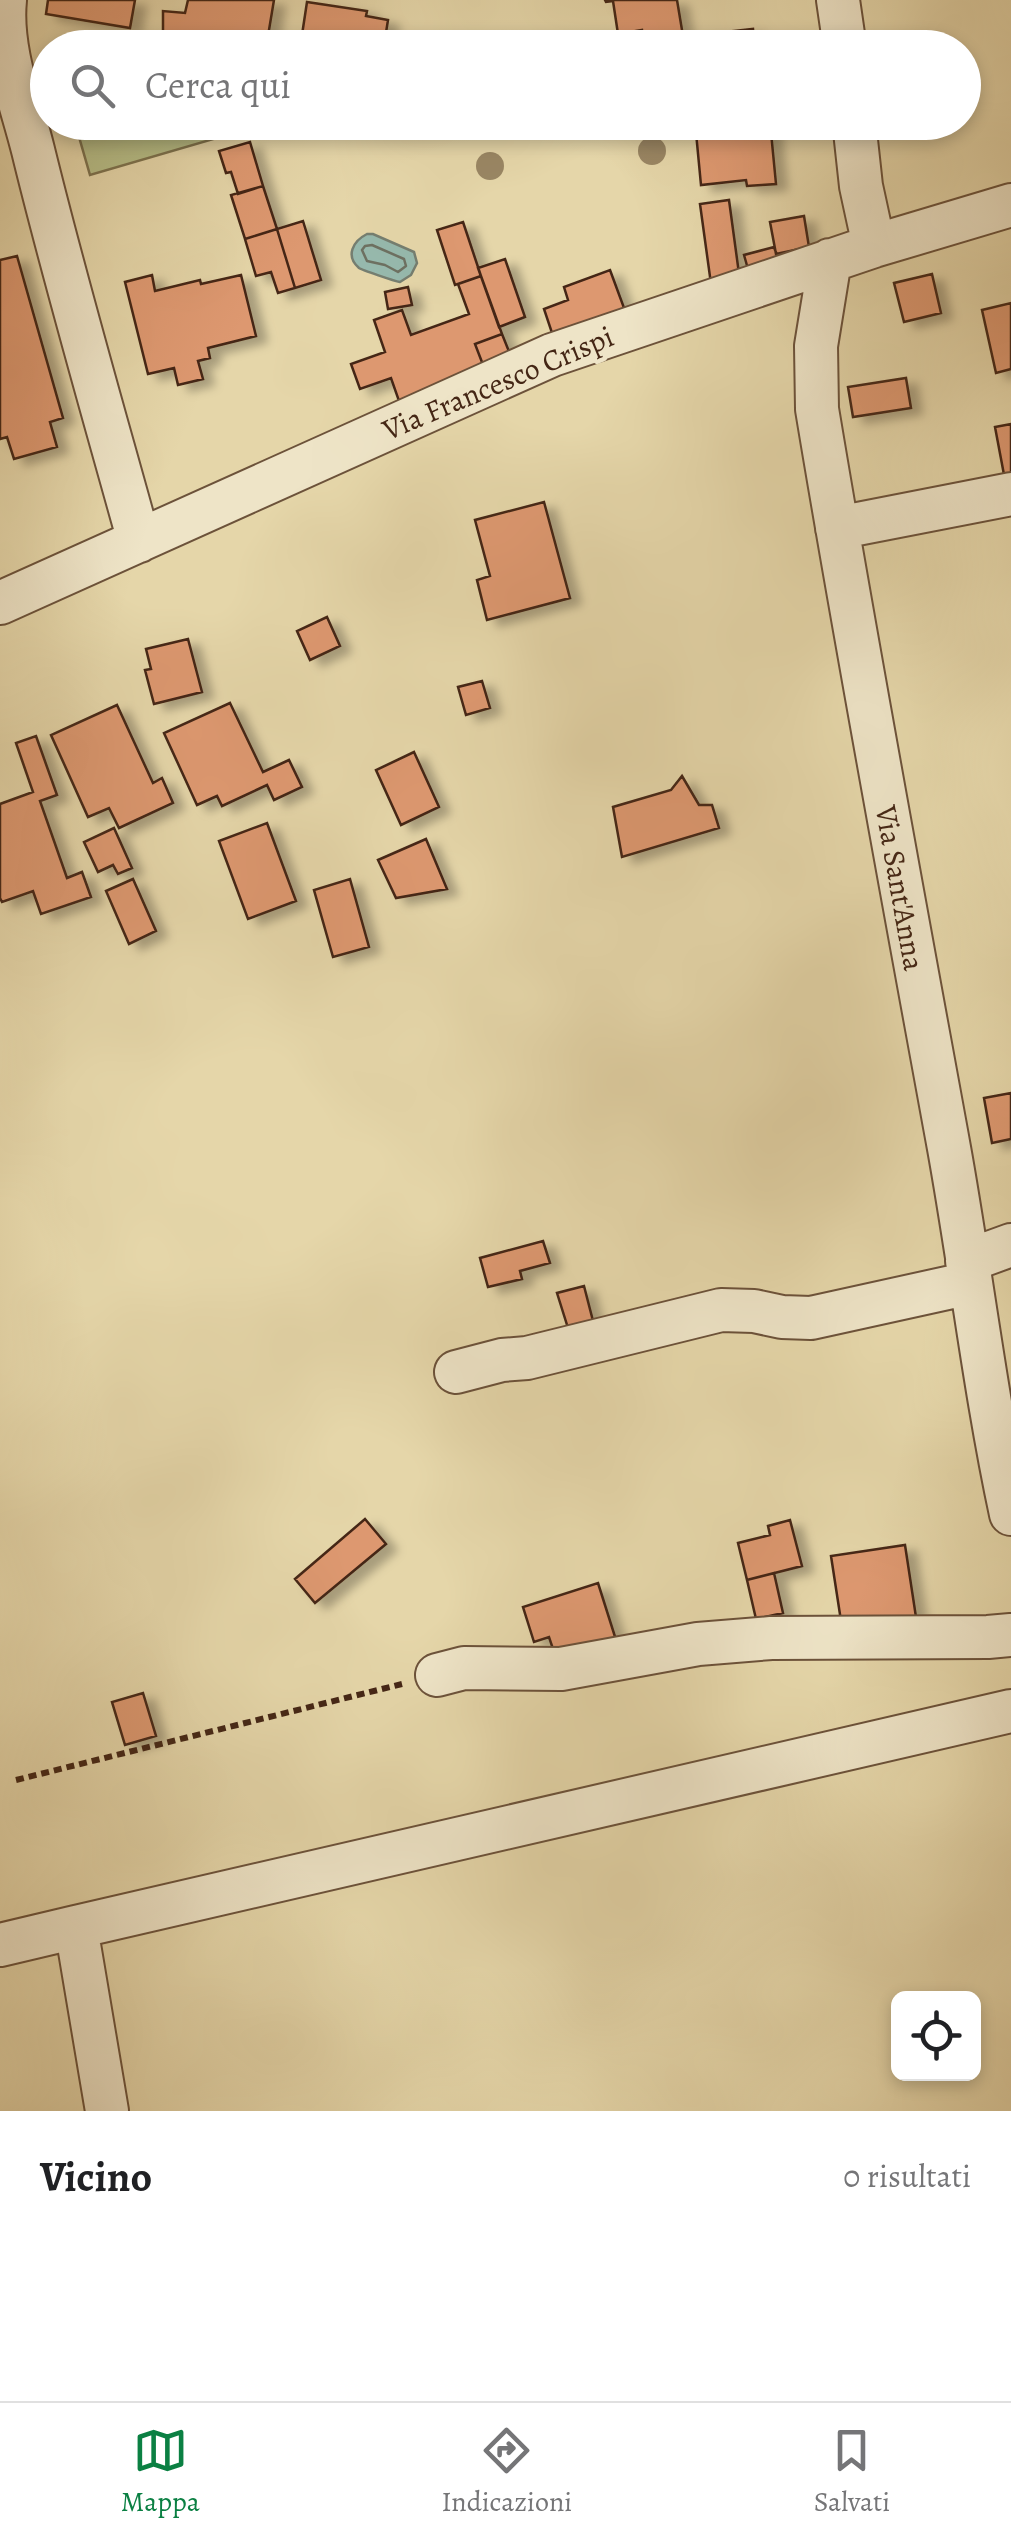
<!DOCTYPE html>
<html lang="it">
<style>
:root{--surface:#fff;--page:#f2f2f2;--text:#202124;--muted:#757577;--line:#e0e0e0;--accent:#0b8043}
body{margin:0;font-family:Alegreya,serif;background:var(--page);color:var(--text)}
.controls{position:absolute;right:30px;bottom:30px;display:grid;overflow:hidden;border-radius:15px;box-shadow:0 5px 15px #0003}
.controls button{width:90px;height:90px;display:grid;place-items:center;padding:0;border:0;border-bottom:2px solid var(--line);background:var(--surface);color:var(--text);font:50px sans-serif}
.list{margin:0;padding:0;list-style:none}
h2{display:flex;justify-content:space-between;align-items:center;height:130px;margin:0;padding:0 40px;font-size:42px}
h2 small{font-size:32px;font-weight:400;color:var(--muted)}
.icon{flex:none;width:55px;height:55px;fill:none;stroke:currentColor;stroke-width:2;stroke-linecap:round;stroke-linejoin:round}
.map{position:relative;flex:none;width:1011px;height:2111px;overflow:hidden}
.search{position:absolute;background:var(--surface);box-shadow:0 5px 15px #0003;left:30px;right:30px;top:30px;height:110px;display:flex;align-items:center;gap:25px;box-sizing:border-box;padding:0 35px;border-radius:55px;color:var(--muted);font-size:38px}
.sheet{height:290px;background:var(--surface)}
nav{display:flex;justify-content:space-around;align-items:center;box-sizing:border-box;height:140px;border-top:2px solid var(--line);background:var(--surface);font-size:28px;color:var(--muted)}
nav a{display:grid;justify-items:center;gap:5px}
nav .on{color:var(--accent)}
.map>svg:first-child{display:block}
.green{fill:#b6bd87;stroke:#7d724e;stroke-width:2.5}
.water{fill:#96b9ad;stroke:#757e70;stroke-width:2.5}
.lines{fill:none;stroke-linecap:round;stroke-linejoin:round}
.shore{stroke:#6d7061;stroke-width:2.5}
.building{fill:#dd9870;stroke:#442615;stroke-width:2.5;filter:url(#shadow)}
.street-casing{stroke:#6c523a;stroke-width:46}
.path{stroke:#442615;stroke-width:6;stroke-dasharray:8 5;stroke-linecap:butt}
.street{stroke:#eee4c7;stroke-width:42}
.tree{fill:#998664}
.labels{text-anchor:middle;stroke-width:9;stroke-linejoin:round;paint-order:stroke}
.street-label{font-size:30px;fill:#442615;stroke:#eee4c7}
</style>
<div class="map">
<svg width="1011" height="2111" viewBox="0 0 1011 2111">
<defs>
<filter id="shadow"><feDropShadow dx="11" dy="6" stdDeviation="5" flood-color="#0004"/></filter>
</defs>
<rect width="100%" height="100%" fill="#e5d6a9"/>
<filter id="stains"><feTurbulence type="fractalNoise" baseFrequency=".002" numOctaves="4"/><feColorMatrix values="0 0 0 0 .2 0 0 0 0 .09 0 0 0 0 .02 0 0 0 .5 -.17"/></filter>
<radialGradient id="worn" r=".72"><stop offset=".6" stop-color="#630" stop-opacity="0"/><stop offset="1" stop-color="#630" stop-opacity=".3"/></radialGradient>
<path class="green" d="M 75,123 L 213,123 L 217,138 L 90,175 Z"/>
<path class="water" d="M 367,234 L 373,234 L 414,252 L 417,263 L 411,275 L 400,282 C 394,281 362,270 359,268 C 345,256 353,241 367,234 Z"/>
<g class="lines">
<path class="shore" d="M 372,245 L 404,259 L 406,266 L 398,272 L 385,265 L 367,261 L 362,250 L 365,246 Z"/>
</g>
<path class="building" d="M 48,0 L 135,0 L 130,28 L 46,14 Z
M 188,0 L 274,0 L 266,48 L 209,48 L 183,43 L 182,47 L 163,44 L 163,11 L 185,13 Z
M 605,0 L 677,0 L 685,48 L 645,48 L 642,30 L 618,34 L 613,1 L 606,2 Z
M 307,2 L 367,11 L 366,16 L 388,20 L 384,45 L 397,48 L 300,48 Z
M 753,29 L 755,48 L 688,48 L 688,36 Z
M 695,122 L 770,122 L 776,184 L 747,186 L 746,180 L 701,185 Z
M 250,142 L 263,186 L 238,194 L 231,172 L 226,173 L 219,151 Z
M 263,186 L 277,229 L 245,239 L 231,195 Z
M 729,200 L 740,281 L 711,284 L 700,204 Z
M 804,216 L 809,247 L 776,254 L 770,222 Z
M 303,221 L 321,280 L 295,288 L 277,229 Z
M 463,222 L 481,276 L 455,285 L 437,230 Z
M 277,229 L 295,288 L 278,293 L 271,272 L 256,276 L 245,239 Z
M 774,247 L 779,261 L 748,269 L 744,255 Z
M 17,256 L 63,418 L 50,422 L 57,447 L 14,459 L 7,437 L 0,439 L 0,260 Z
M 505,259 L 525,317 L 499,327 L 478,268 Z
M 610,270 L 627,316 L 555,342 L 544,309 L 568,300 L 564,287 Z
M 932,274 L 941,313 L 904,322 L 894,283 Z
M 152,275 L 155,291 L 200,280 L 201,284 L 241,275 L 256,336 L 208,348 L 210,358 L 198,361 L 203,379 L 178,385 L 174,368 L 148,374 L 125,282 Z
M 481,276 L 502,334 L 475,344 L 485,370 L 399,401 L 391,378 L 360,389 L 351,364 L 385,352 L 374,320 L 402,310 L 411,335 L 469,314 L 458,284 Z
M 408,287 L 412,305 L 388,309 L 385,292 Z
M 1011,303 L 1011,369 L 996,373 L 982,310 Z
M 502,334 L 512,359 L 485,370 L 475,344 Z
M 906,378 L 911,408 L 853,417 L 848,387 Z
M 1011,424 L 1011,479 L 1005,480 L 995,427 Z
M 544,502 L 570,598 L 487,620 L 477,580 L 490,576 L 475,520 Z
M 327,617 L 340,646 L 310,660 L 297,631 Z
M 188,639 L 202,692 L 154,704 L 145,670 L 151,669 L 146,649 Z
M 482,681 L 490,708 L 466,715 L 458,687 Z
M 230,703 L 263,772 L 289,760 L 302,787 L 274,800 L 267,785 L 222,806 L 217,796 L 197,805 L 164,733 Z
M 117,705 L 153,783 L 162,778 L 173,803 L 119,828 L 109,808 L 88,817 L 51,735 Z
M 36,736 L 57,795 L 40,801 L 67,878 L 82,872 L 91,897 L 41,914 L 33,891 L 2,902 L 0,898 L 0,804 L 33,792 L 16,743 Z
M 414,752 L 439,807 L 401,825 L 376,770 Z
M 682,776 L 699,805 L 712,805 L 719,828 L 622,857 L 613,807 L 671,790 Z
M 267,823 L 296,901 L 248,919 L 219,841 Z
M 114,828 L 132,868 L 118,874 L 113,865 L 98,872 L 84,842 Z
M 426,839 L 447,889 L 396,898 L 378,860 Z
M 133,879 L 156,931 L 129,944 L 106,891 Z
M 350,879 L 369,947 L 333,957 L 314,890 Z
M 1011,1093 L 1011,1139 L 992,1143 L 984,1098 Z
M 543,1241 L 550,1263 L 520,1271 L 522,1279 L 488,1287 L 480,1258 Z
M 584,1286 L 593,1321 L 568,1328 L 557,1293 Z
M 365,1519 L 386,1544 L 315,1603 L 295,1579 Z
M 790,1520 L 802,1566 L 747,1580 L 738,1543 L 770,1535 L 768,1526 Z
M 905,1545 L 916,1617 L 841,1621 L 831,1556 Z
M 774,1573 L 783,1613 L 756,1619 L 747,1580 Z
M 598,1583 L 617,1643 L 557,1661 L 549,1637 L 534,1642 L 523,1607 Z
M 143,1693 L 156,1736 L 125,1745 L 112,1702 Z"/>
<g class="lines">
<defs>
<path id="street" d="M 5,0 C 0,49 21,102 33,150 C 65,281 103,411 139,541
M 838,0 L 845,48
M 854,122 L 861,186 L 874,246
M 830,260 L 816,346 L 817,409 C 858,656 904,902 949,1148 C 971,1270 985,1393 1011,1514
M 837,528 L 1011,494
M 0,603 L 552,355 L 874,246 L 1011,205
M 967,1261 L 1011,1245
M 456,1372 L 502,1360 L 527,1358 L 721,1310 L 754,1311 L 782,1317 L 811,1318 L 970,1283
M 437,1675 L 464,1668 L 561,1669 L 698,1644 L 771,1638 L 988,1637 L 1011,1635
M 0,1945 L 76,1927
M 107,2111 L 76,1927 L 1011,1711"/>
</defs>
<use href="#street" class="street-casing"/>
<path class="path" d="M 16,1780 L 402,1684"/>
<use href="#street" class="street"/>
</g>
<g class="tree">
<circle cx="652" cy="151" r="14"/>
<circle cx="490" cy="166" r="14"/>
</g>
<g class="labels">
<g class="street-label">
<text transform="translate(498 383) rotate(-23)" y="10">Via Francesco Crispi</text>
<text transform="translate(900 888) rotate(80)" y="10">Via Sant'Anna</text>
</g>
</g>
<rect width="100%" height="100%" filter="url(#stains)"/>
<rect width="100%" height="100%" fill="url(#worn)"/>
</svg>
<div class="controls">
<button><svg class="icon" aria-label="locate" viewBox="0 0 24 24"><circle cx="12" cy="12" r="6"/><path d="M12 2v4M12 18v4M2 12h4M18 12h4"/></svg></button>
</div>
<div class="search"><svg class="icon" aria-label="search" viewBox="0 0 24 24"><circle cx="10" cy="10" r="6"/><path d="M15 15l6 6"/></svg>Cerca qui</div>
</div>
<section class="sheet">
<h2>Vicino<small>0 risultati</small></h2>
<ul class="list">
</ul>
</section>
<nav>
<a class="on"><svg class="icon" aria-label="map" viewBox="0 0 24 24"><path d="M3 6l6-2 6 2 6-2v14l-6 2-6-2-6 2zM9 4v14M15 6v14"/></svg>Mappa</a>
<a><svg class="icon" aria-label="directions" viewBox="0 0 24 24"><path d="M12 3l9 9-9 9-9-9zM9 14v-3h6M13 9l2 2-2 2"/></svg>Indicazioni</a>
<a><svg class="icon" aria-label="saved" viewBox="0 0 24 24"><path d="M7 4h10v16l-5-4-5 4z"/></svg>Salvati</a>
</nav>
